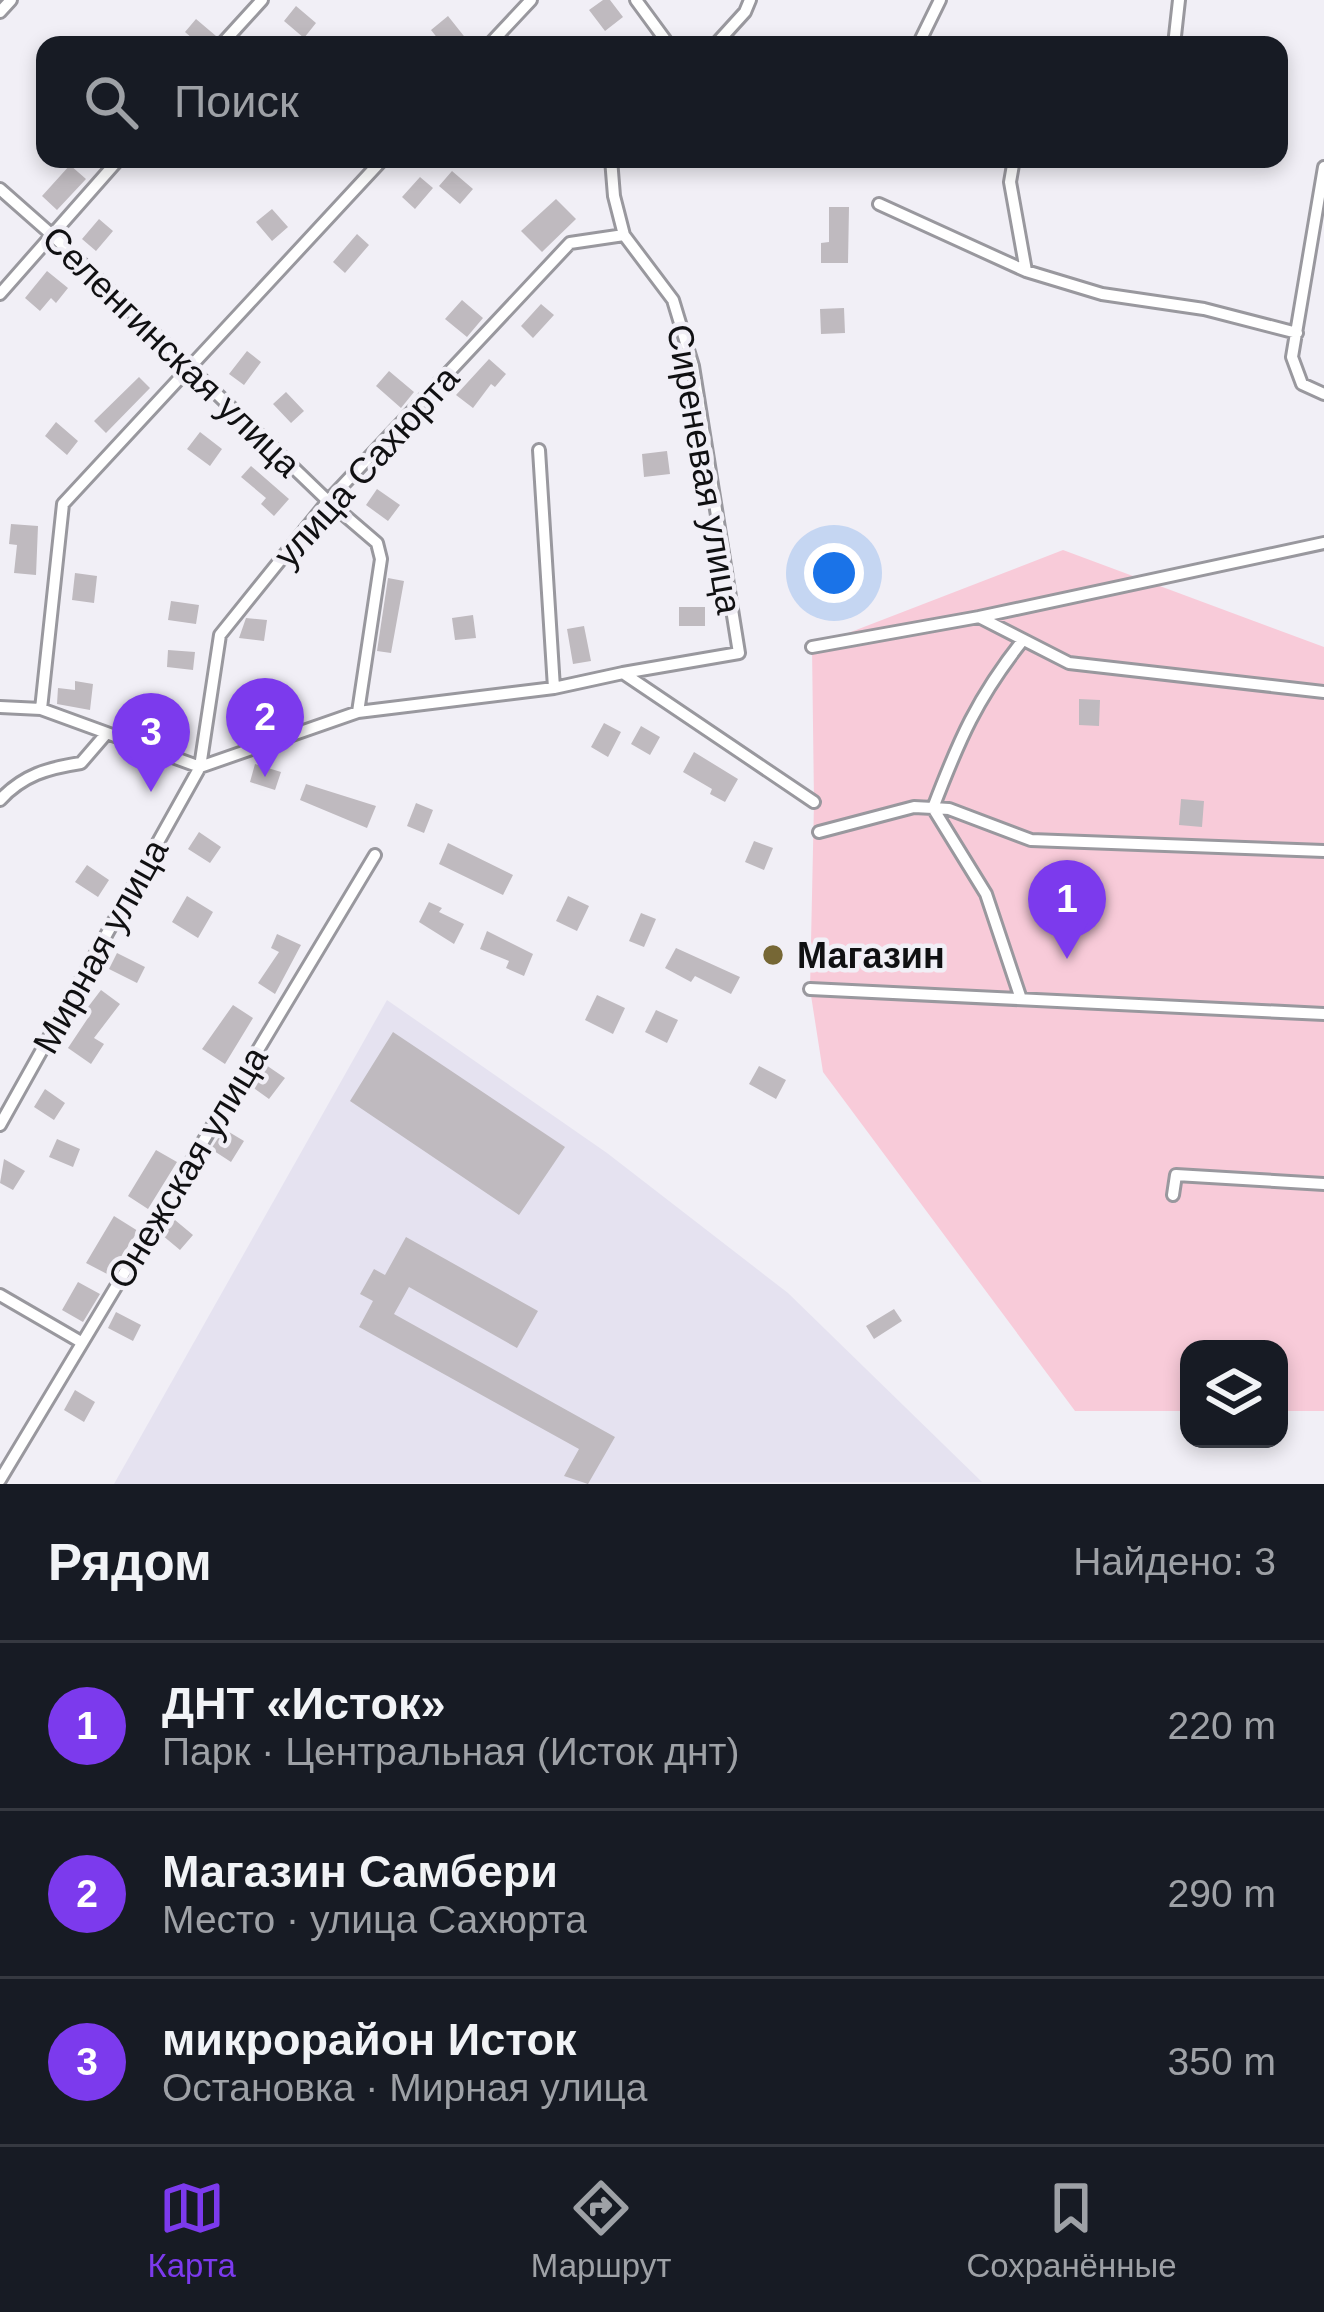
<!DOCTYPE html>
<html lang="ru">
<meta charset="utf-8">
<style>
:root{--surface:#171b24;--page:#20242c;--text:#f1f3f6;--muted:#9ea1a6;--line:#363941;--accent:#7c3aed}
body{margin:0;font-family:Arial,sans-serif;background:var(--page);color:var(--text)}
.controls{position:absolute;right:36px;bottom:36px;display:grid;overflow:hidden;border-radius:24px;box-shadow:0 6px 18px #0003}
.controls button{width:108px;height:108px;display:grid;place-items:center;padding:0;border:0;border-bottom:3px solid var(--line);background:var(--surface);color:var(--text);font:60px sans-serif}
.you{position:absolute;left:834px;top:573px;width:42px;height:42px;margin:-30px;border:9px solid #fff;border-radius:50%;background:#1a73e8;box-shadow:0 0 0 18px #1a73e833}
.badge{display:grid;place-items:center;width:78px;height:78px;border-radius:50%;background:var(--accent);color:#fff;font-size:39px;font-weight:700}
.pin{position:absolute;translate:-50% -99px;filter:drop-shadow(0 3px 6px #0008)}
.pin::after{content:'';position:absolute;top:63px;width:42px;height:36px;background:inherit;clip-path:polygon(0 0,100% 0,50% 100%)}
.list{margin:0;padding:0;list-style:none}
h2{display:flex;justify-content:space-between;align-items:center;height:156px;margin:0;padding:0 48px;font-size:51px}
h2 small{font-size:39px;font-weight:400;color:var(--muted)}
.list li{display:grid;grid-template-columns:78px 1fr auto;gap:36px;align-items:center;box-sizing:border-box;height:168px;padding:0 48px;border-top:3px solid var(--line)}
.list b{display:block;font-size:45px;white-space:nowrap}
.list p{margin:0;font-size:39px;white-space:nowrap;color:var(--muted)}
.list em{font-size:39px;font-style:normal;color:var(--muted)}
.icon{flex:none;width:66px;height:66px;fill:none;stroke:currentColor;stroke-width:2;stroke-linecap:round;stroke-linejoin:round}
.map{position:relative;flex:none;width:1324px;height:1484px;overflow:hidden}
.search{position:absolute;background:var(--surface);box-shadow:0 6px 18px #0003;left:36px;right:36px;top:36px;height:132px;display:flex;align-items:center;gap:30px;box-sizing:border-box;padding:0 42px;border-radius:24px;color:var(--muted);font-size:45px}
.sheet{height:660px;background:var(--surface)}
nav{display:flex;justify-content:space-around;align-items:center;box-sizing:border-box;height:168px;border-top:3px solid var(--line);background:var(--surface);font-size:33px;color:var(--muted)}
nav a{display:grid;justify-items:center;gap:6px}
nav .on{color:var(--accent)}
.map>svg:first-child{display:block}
.built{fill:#e5e2f0}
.green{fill:#f8cbd9}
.building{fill:#bfbabf}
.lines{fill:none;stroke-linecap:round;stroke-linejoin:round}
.minor-casing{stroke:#99989e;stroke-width:16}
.minor{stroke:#fff;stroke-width:10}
.poi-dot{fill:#766735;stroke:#f1eff6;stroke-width:4.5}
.labels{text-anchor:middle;stroke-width:9;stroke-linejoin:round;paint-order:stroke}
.street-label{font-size:36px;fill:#101012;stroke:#f1eff6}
.poi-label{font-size:36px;font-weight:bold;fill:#101012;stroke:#f1eff6;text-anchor:start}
</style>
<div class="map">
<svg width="1324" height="1484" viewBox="0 0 1324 1484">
<rect width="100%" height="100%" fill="#f1eff6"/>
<path class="built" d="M 387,1000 L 607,1153 L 788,1293 L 982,1482 L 114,1484 Z"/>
<path class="green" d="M 1063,550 L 1324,647 L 1324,1411 L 1279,1411 L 1279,1349 L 1189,1349 L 1189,1411 L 1075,1411 L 823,1072 L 810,989 L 814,802 L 812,647 Z"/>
<path class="building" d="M 603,0 L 610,0 L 623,17 L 605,31 L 589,10 Z
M 296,6 L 316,23 L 304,38 L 284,21 Z
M 448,16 L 471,45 L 443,45 L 431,30 Z
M 196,19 L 216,36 L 210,45 L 200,45 L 185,32 Z
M 70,165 L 86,179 L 57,210 L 42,196 Z
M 452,171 L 473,189 L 460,204 L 439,186 Z
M 420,177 L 433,188 L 415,209 L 402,197 Z
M 556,199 L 576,219 L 542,252 L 521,231 Z
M 829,207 L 849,207 L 848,263 L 821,263 L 821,243 L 829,242 Z
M 272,209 L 288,227 L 272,241 L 256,222 Z
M 99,219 L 113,231 L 96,251 L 82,239 Z
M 357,234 L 369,245 L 345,273 L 333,262 Z
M 47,271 L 68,288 L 56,303 L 51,298 L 40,311 L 25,298 Z
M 462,300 L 483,318 L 467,337 L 445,319 Z
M 541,304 L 554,315 L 533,338 L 521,326 Z
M 844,308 L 845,333 L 821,334 L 820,309 Z
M 247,351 L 261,362 L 244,385 L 229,374 Z
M 489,359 L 506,374 L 495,387 L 491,384 L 473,408 L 456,395 Z
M 389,371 L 414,392 L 401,408 L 376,386 Z
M 139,377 L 150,388 L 106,433 L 94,421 Z
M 286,392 L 304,411 L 291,423 L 273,404 Z
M 56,422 L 78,441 L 67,455 L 45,436 Z
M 200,432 L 222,449 L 210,466 L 187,449 Z
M 667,451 L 670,474 L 644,477 L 642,454 Z
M 251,466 L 289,499 L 274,516 L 261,504 L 266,498 L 241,477 Z
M 377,489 L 400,505 L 388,521 L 366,505 Z
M 11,524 L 38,526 L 36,575 L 14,573 L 17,545 L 9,544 Z
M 75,573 L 97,576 L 94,603 L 72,600 Z
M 388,578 L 404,581 L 391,653 L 377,651 Z
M 171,601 L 199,605 L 196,624 L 168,620 Z
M 679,607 L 705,607 L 705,626 L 679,626 Z
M 473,615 L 476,638 L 455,640 L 452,618 Z
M 246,618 L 267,620 L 264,641 L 239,638 Z
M 584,626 L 591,661 L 573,664 L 567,629 Z
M 168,650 L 195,652 L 193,670 L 167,667 Z
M 75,681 L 93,684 L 90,710 L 57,704 L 58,688 L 75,690 Z
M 1079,699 L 1100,700 L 1099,726 L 1079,725 Z
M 604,723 L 621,732 L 608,757 L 591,747 Z
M 641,726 L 660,737 L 650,755 L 631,744 Z
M 694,752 L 738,779 L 725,802 L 710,794 L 712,789 L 683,772 Z
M 255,764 L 281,772 L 275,790 L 250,782 Z
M 306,784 L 376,806 L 367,828 L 300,800 Z
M 1181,799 L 1204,801 L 1202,827 L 1179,825 Z
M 416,803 L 433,810 L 424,833 L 407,826 Z
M 199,832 L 221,847 L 210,863 L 188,849 Z
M 754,841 L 773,848 L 764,870 L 745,862 Z
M 448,843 L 513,875 L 503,895 L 439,864 Z
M 87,865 L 109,880 L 98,897 L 75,882 Z
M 187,896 L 213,912 L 198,938 L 172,922 Z
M 568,896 L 589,906 L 577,931 L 556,921 Z
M 429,902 L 442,908 L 439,912 L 464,924 L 454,944 L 419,922 Z
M 641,913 L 656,919 L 644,947 L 629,941 Z
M 487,931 L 533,954 L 524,976 L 506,968 L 509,961 L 480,949 Z
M 277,934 L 301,945 L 275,994 L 258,983 L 279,952 L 271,948 Z
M 676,948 L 740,977 L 731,994 L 695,976 L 691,982 L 665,968 Z
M 117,953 L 145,967 L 137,983 L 109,969 Z
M 101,990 L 120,1004 L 94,1038 L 104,1044 L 91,1064 L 68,1048 L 90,1015 L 85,1011 Z
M 597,995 L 625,1008 L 613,1034 L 585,1020 Z
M 233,1005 L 253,1018 L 225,1064 L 202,1049 Z
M 656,1010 L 678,1020 L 667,1043 L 645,1032 Z
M 393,1032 L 565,1147 L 519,1215 L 350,1101 Z
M 266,1065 L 285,1078 L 269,1099 L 251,1086 Z
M 759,1066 L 786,1080 L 776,1099 L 749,1084 Z
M 45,1089 L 65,1103 L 54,1120 L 34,1107 Z
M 224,1129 L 244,1141 L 231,1162 L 211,1149 Z
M 57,1139 L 80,1149 L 73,1167 L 49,1157 Z
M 156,1150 L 177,1162 L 148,1209 L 128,1196 Z
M 4,1159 L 25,1171 L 13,1190 L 0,1183 Z
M 114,1216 L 138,1231 L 109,1275 L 86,1263 Z
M 175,1220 L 193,1235 L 180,1250 L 162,1235 Z
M 406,1237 L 538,1311 L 517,1348 L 409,1287 L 394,1314 L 615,1437 L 588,1484 L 564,1476 L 579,1449 L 359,1327 L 373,1301 L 360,1294 L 374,1269 L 385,1275 Z
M 78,1282 L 100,1294 L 83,1322 L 62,1310 Z
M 894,1309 L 902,1321 L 874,1339 L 866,1326 Z
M 116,1312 L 141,1325 L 133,1341 L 108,1328 Z
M 75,1390 L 95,1402 L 84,1422 L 64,1410 Z"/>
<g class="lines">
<defs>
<path id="minor" d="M 636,0 L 669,45
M 0,12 L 11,0
M 221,45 L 262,0
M 489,45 L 531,0
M 715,45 L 745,12 L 750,0
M 918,45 L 940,0
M 1174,45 L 1179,0
M 611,159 L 614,196 L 624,235 L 673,300 L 693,366 L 739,653 L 623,673
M 1014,159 L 1010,182 L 1026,271
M 1324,167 L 1292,357 L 1302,384 L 1324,394
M 0,189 L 51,234 L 328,501 L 377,543 L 381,559 L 358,712
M 879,204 L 1026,271 L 1102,294 L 1204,309 L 1297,333
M 0,294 L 119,159
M 539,450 L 554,688 L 623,673 L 814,802
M 979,617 L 1324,543
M 812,647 L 979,617 L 1069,663 L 1324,692
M 0,707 L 41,709 L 200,767
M 41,709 L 63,504 L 383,159
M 200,767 L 358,712 L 554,688
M 0,800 C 23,775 48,768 81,763 L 106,734
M 819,832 L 914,807 L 933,808 L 949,809 L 1031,840 L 1324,851
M 810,989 L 1324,1014
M 1021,999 L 986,894 L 933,808 C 959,740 977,698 1023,640
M 0,1125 L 200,767 L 220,635 L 328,501 L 570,243 L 624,235
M 1173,1195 L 1176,1175 L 1324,1184
M 0,1295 L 81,1342
M 0,1480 L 375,855"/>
</defs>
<use href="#minor" class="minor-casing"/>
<use href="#minor" class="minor"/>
</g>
<circle class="poi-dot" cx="773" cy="955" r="12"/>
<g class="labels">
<g class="street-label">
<text transform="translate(172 351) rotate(44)" y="13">Селенгинская улица</text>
<text transform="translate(366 466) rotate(-48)" y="13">улица Сахюрта</text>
<text transform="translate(705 469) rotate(80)" y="13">Сиреневая улица</text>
<text transform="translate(100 946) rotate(-61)" y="13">Мирная улица</text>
<text transform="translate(187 1167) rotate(-59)" y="13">Онежская улица</text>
</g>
<g class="poi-label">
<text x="797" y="968">Магазин</text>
</g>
</g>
</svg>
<div class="controls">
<button><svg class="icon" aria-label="layers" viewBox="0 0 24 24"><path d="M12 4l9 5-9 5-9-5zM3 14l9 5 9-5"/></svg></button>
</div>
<div class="you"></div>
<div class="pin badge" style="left:1067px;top:959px">1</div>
<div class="pin badge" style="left:265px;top:777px">2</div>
<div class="pin badge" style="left:151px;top:792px">3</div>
<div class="search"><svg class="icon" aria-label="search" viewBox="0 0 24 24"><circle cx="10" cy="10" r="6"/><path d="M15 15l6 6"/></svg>Поиск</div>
</div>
<section class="sheet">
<h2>Рядом<small>Найдено: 3</small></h2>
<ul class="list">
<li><span class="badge">1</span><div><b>ДНТ «Исток»</b><p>Парк · Центральная (Исток днт)</p></div><em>220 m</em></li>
<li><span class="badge">2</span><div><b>Магазин Самбери</b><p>Место · улица Сахюрта</p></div><em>290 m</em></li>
<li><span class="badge">3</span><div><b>микрорайон Исток</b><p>Остановка · Мирная улица</p></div><em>350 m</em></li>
</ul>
</section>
<nav>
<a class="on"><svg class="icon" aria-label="map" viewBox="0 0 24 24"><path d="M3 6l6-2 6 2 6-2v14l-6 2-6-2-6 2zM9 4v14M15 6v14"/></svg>Карта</a>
<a><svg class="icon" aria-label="directions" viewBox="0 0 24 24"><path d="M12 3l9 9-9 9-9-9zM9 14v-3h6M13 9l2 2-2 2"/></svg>Маршрут</a>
<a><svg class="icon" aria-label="saved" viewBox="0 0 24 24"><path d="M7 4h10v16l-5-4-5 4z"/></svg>Сохранённые</a>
</nav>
